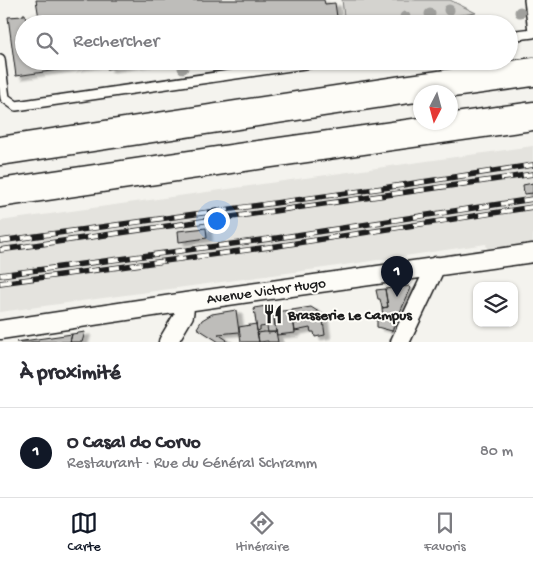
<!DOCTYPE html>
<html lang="fr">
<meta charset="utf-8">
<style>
:root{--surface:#fff;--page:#f7f7f7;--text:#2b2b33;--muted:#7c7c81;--line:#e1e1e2;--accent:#111827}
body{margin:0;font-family:"Gochi Hand",sans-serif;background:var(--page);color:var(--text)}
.controls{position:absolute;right:15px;bottom:15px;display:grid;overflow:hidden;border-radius:10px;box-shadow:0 1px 4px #0004}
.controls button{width:45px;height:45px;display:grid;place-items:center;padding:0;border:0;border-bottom:1px solid var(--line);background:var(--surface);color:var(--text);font:25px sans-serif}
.compass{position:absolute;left:413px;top:85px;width:45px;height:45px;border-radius:50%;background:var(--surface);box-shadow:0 1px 4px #0004;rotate:186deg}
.you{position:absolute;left:216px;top:220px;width:18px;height:18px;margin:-12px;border:4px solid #fff;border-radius:50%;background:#1a73e8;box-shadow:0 0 0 8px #1a73e833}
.badge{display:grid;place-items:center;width:32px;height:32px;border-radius:50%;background:var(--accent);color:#fff;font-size:16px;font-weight:700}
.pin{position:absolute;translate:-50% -41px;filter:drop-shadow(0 1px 2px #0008)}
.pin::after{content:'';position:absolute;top:26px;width:18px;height:15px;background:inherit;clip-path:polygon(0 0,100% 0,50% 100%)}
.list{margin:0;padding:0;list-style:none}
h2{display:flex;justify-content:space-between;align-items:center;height:65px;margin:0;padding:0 20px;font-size:21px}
h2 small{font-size:16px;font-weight:400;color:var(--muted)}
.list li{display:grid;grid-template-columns:32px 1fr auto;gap:15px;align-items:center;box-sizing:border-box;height:90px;padding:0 20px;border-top:1px solid var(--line)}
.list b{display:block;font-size:19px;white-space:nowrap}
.list p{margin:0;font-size:16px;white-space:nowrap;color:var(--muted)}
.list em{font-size:16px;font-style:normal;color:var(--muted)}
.icon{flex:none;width:28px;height:28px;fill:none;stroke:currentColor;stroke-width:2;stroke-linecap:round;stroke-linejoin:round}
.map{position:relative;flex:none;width:533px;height:342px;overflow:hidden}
.search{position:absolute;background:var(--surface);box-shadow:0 1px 4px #0004;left:15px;right:15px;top:15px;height:55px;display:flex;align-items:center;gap:12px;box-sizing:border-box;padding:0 18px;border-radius:28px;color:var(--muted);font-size:19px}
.sheet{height:155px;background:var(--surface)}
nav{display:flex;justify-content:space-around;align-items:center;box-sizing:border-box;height:70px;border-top:1px solid var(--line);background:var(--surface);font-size:14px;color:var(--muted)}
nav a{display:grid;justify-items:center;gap:2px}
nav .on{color:var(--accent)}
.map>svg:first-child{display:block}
.built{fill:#e4e3de}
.green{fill:#d4d3cf;stroke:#787876}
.building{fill:#bebdba;stroke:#1c1c1c;filter:url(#shadow)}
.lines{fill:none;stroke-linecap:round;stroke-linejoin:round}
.lane-casing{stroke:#1c1c1c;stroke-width:12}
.street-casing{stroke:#1c1c1c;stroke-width:21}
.highway-casing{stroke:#1c1c1c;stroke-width:31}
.lane{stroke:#fdfcf7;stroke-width:9}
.street{stroke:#fdfcf7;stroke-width:18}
.highway{stroke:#fdfcf7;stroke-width:28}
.rail-casing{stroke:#1c1c1c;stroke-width:5.5}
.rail{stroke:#fdfcf7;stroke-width:4;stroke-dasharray:11;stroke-linecap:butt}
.tree{fill:#a0a09d}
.labels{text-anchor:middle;stroke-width:4;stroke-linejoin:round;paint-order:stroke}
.street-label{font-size:15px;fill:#1c1c1c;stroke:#fdfcf7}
.poi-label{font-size:15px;font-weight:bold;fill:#1c1c1c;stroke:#fdfcf7;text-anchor:start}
</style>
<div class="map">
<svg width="533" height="342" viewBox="0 0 533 342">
<defs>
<filter id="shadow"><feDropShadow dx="5.5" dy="3" stdDeviation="1" flood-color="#0004"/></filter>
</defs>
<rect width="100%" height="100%" fill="#f4f3ee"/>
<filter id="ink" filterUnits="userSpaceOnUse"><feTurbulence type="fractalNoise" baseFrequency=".02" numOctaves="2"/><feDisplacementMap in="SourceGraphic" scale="10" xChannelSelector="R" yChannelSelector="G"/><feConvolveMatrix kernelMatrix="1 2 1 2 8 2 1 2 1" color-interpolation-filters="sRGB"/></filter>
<g filter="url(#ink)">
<path class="built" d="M 533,146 L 533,245 L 488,252 L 486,244 L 324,268 L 0,312 L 0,221 Z"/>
<path class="green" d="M 342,0 L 450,0 L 476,13 L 393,24 L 345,24 Z"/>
<path class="building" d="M 36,0 L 324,0 L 325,4 L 335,3 L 338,24 L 24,24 L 24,61 L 159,61 L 107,69 L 106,63 L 16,76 L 8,17 L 23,16 L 23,14 L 25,14 L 26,20 L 39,18 Z
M 533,183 L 533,193 L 524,194 L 523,185 Z
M 206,228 L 207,238 L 179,242 L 178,231 Z
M 409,286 L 411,288 L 395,323 L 389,321 L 391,317 L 383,318 L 382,308 L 388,307 L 385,289 Z
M 385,289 L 388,307 L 382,308 L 380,299 L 378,299 L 376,290 Z
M 272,305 L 276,332 L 268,333 L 267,326 L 260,327 L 260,330 L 257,331 L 254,308 Z
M 311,307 L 322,314 L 325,335 L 315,337 L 314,332 L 311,332 L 310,328 L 295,331 L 292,310 Z
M 236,310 L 239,332 L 218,334 L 227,340 L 226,342 L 219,342 L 197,328 L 202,320 L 212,314 Z
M 292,310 L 295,333 L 277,335 L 273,312 Z
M 377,317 L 383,318 L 391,317 L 389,321 L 395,323 L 392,331 L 377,327 Z
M 256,324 L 259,342 L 241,342 L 239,327 Z
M 85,332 L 82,342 L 70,342 L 72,334 Z
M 264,332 L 276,332 L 278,342 L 268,342 L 268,341 L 259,342 L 257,333 Z
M 72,334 L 70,342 L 16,342 Z"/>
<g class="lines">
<defs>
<path id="lane" d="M 529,0 L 533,31
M 509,36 L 533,33
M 0,59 L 5,98 L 16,106 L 325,61"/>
<path id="street" d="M 0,330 L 186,302 L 533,253
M 168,342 L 184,315 L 186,302
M 400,342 L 436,266"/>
<path id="highway" d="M 0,151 L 402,90 L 533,72
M 0,193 L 265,154 L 533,116"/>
</defs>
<use href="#lane" class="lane-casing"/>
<use href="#street" class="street-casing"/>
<use href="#highway" class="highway-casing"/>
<use href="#lane" class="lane"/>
<use href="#street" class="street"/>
<use href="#highway" class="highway"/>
<defs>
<path id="rail" d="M 0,241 L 383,188 L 533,165
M 0,250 L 533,174
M 0,275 L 277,238 L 533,199
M 0,283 L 277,246 L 533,207"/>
</defs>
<use href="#rail" class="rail-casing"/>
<use href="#rail" class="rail"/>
</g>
<g class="tree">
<circle cx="449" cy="10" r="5.5"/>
<circle cx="520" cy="12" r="5.5"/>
<circle cx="430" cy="14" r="5.5"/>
<circle cx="405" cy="17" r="5.5"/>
<circle cx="183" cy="68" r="5.5"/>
</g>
</g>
<defs>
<symbol id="restaurant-bare" viewBox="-9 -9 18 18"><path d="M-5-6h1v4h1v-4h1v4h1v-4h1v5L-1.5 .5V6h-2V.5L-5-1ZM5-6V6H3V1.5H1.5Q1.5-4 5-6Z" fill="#1c1c1c" stroke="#fdfcf7" stroke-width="2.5" paint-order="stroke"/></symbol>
</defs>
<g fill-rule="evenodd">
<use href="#restaurant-bare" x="259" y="300" width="28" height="28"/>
</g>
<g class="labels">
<g class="street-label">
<text transform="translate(266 290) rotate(-8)" y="5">Avenue Victor Hugo</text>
</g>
<g class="poi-label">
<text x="288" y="319">Brasserie Le Campus</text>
</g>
</g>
</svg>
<div class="controls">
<button><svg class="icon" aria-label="layers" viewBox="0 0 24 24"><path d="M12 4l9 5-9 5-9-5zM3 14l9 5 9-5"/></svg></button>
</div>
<svg class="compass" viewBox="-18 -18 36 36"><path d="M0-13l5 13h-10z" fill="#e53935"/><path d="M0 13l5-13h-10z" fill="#7c7c81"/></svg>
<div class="you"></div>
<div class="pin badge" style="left:397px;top:297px">1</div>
<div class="search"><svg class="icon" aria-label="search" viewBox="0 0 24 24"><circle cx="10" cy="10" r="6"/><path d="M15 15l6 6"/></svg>Rechercher</div>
</div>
<section class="sheet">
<h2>À proximité<small></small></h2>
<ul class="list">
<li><span class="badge">1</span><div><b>O Casal do Corvo</b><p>Restaurant · Rue du Général Schramm</p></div><em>80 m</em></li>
</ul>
</section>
<nav>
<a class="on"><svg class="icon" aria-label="map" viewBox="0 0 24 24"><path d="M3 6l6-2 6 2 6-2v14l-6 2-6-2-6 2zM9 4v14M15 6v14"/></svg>Carte</a>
<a><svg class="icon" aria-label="directions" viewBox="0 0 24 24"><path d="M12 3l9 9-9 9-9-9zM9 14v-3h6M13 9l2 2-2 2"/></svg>Itinéraire</a>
<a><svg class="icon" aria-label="saved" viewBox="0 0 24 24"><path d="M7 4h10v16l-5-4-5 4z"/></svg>Favoris</a>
</nav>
